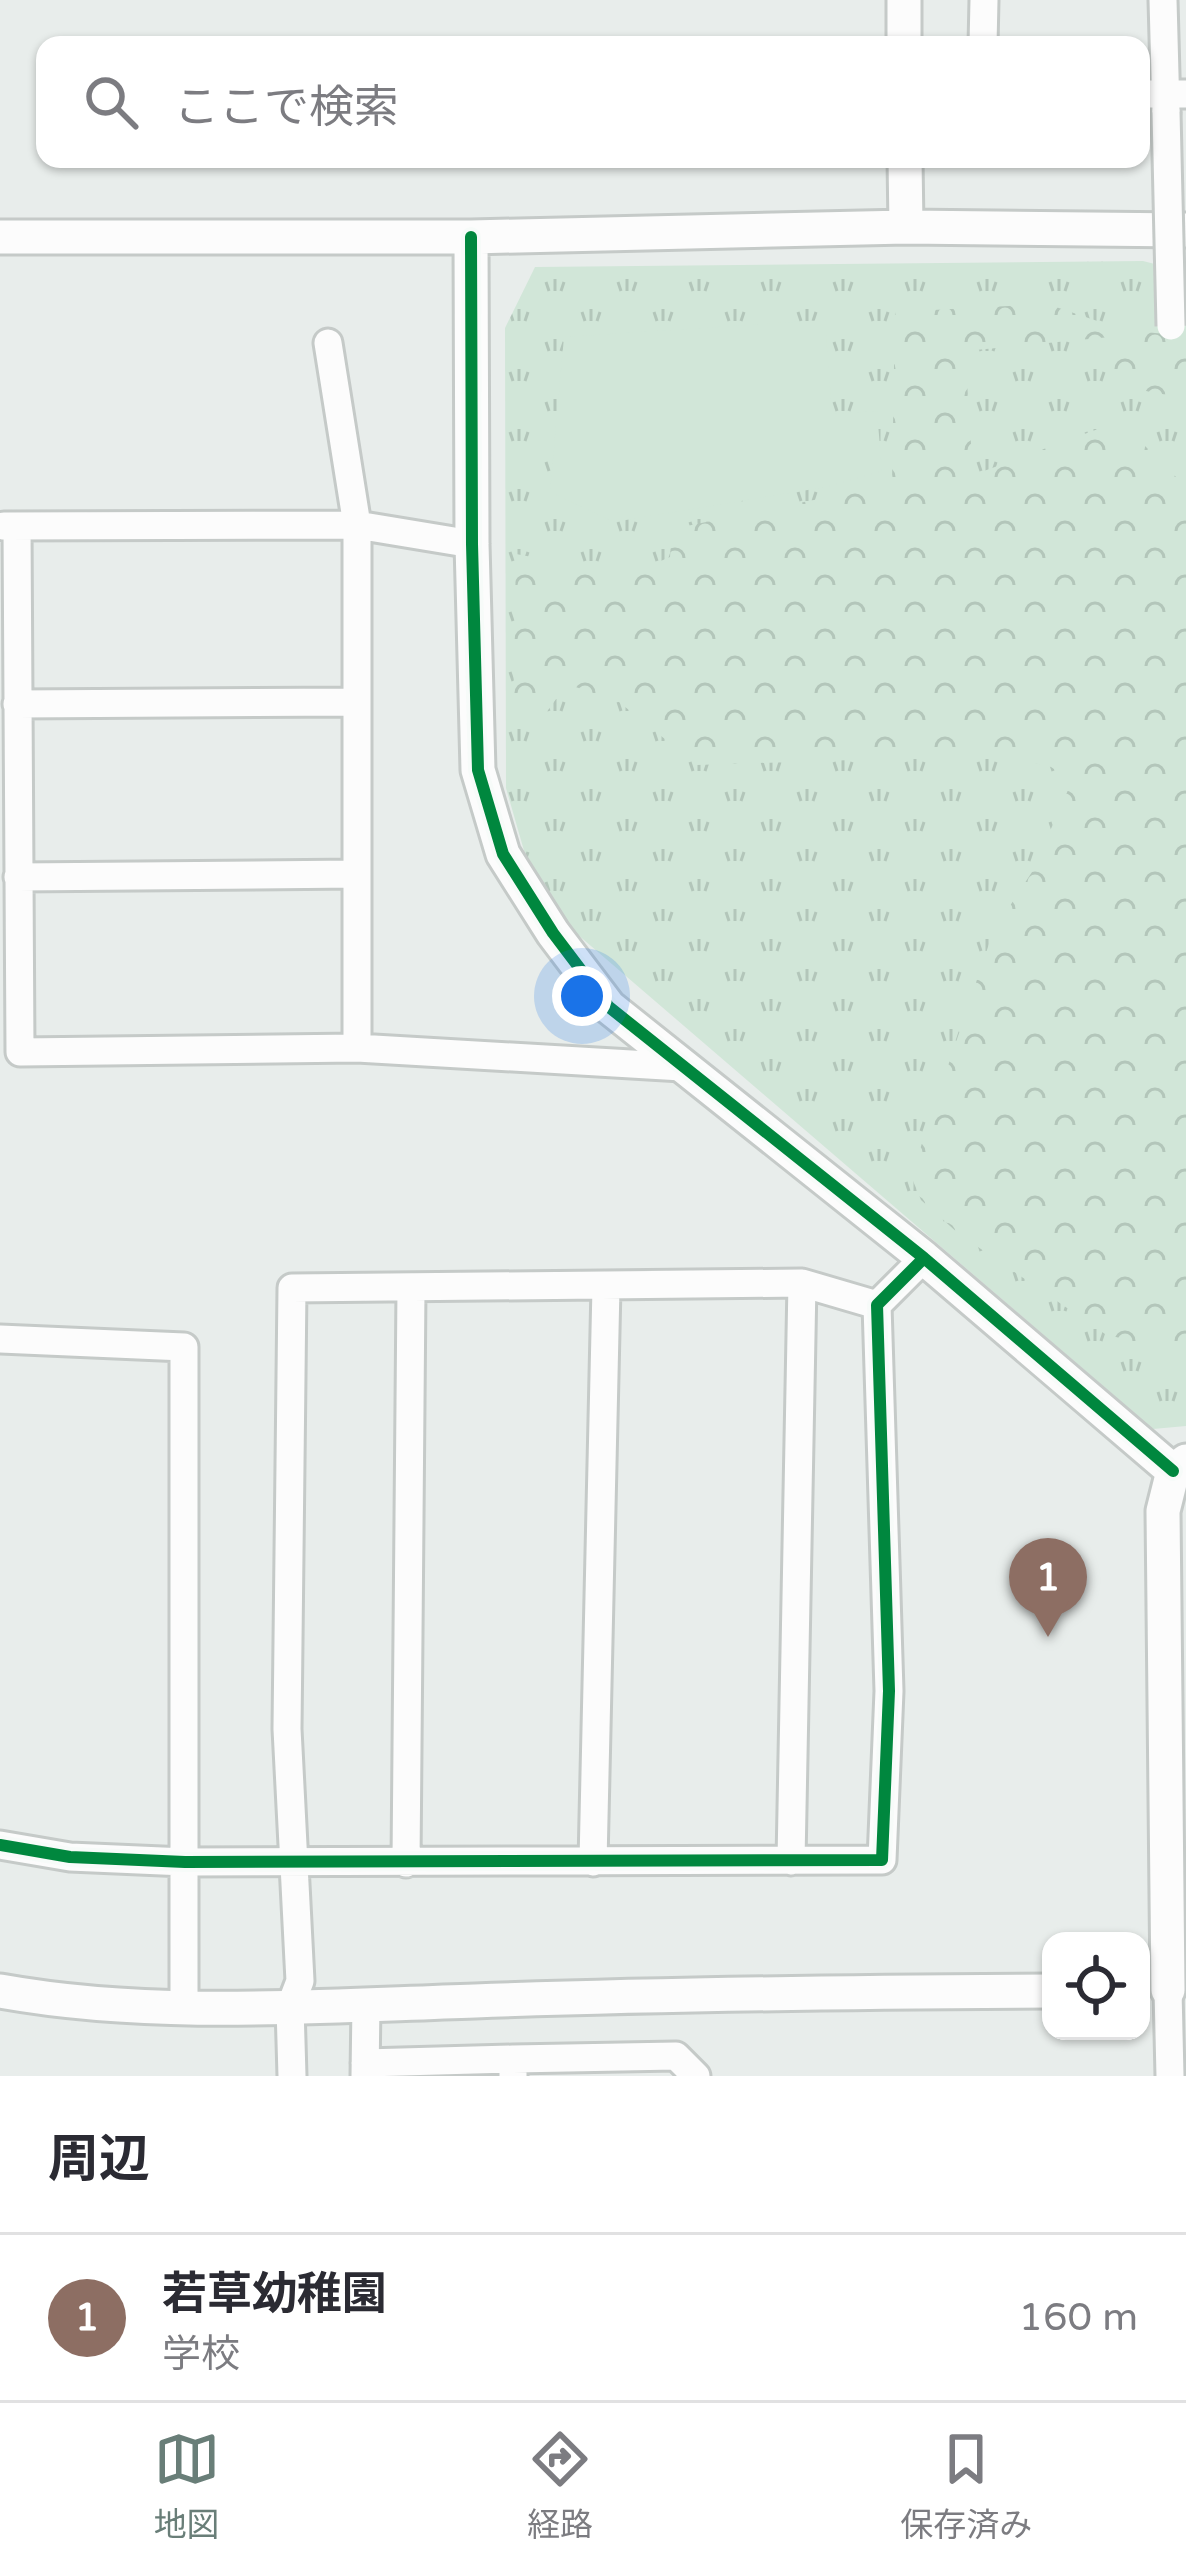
<!DOCTYPE html>
<html lang="ja">
<meta charset="utf-8">
<style>
:root{--surface:#fff;--page:#f2f2f3;--text:#2b2b33;--muted:#7c7c81;--line:#e1e1e2;--accent:#697e78}
body{margin:0;font-family:"Varela Round","Noto Sans JP",sans-serif;background:var(--page);color:var(--text)}
.controls{position:absolute;right:36px;bottom:36px;display:grid;overflow:hidden;border-radius:24px;box-shadow:0 3px 9px #0004}
.controls button{width:108px;height:108px;display:grid;place-items:center;padding:0;border:0;border-bottom:3px solid var(--line);background:var(--surface);color:var(--text);font:60px sans-serif}
.you{position:absolute;left:582px;top:996px;width:42px;height:42px;margin:-30px;border:9px solid #fff;border-radius:50%;background:#1a73e8;box-shadow:0 0 0 18px #1a73e833}
.badge{display:grid;place-items:center;width:78px;height:78px;border-radius:50%;background:var(--accent);color:#fff;font-size:39px;font-weight:700}
.pin{position:absolute;translate:-50% -99px;filter:drop-shadow(0 3px 6px #0008)}
.pin::after{content:'';position:absolute;top:63px;width:42px;height:36px;background:inherit;clip-path:polygon(0 0,100% 0,50% 100%)}
.list{margin:0;padding:0;list-style:none}
h2{display:flex;justify-content:space-between;align-items:center;height:156px;margin:0;padding:0 48px;font-size:51px}
h2 small{font-size:39px;font-weight:400;color:var(--muted)}
.list li{display:grid;grid-template-columns:78px 1fr auto;gap:36px;align-items:center;box-sizing:border-box;height:168px;padding:0 48px;border-top:3px solid var(--line)}
.list b{display:block;font-size:45px;white-space:nowrap}
.list p{margin:0;font-size:39px;white-space:nowrap;color:var(--muted)}
.list em{font-size:39px;font-style:normal;color:var(--muted)}
.icon{flex:none;width:66px;height:66px;fill:none;stroke:currentColor;stroke-width:2;stroke-linecap:round;stroke-linejoin:round}
.map{position:relative;flex:none;width:1186px;height:2076px;overflow:hidden}
.search{position:absolute;background:var(--surface);box-shadow:0 3px 9px #0004;left:36px;right:36px;top:36px;height:132px;display:flex;align-items:center;gap:30px;box-sizing:border-box;padding:0 42px;border-radius:24px;color:var(--muted);font-size:45px}
.sheet{height:324px;background:var(--surface)}
nav{display:flex;justify-content:space-around;align-items:center;box-sizing:border-box;height:168px;border-top:3px solid var(--line);background:var(--surface);font-size:33px;color:var(--muted)}
nav a{display:grid;justify-items:center;gap:6px}
nav .on{color:var(--accent)}
.map>svg:first-child{display:block}
.grass{fill:url(#grass-tufts)}
.forest{fill:url(#forest-crowns)}
.pitch{fill:#d1e6d8}
.lines{fill:none;stroke-linecap:round;stroke-linejoin:round}
.minor-casing{stroke:#c5cac8;stroke-width:33}
.tertiary-casing{stroke:#c5cac8;stroke-width:39}
.minor{stroke:#fcfcfc;stroke-width:27}
.tertiary{stroke:#fcfcfc;stroke-width:33}
.minor-bridge-casing{stroke:#c5cac8;stroke-width:33;stroke-linecap:butt}
.minor-bridge{stroke:#fcfcfc;stroke-width:27}
.cycleway-casing{stroke:#f7fbf9;stroke-width:20}
.cycleway{stroke:#00873e;stroke-width:12}
</style>
<div class="map">
<svg width="1186" height="2076" viewBox="0 0 1186 2076">
<defs>
<pattern id="grass-tufts" width="24" height="20" patternUnits="userSpaceOnUse" patternTransform="scale(3)"><rect width="24" height="20" fill="#d1e6d8"/><path d="M3 7l-1-3M5 7V3M7 7l1-3M15 17l-1-3M17 17v-4M19 17l1-3" fill="none" stroke="#b3c6ba"/></pattern>
<pattern id="forest-crowns" width="20" height="18" patternUnits="userSpaceOnUse" patternTransform="scale(3)"><rect width="20" height="18" fill="#d1e6d8"/><path d="M2 6a3 3 0 1 1 6 0M12 15a3 3 0 1 1 6 0" fill="none" stroke="#b3c6ba"/></pattern>
</defs>
<rect width="100%" height="100%" fill="#e8edeb"/>
<path class="grass" d="M 1143,261 L 1186,272 L 1186,1426 L 1153,1429 L 577,934 L 531,875 L 506,788 L 505,328 L 535,267 Z"/>
<path class="forest" d="M 1047,304 L 1124,330 L 1186,336 L 1186,395 C 1154,395 1134,392 1111,369 L 1110,337 L 965,351 L 973,475 L 1098,429 L 1135,436 L 1179,480 L 1186,481 L 1186,1356 L 1105,1334 L 959,1234 L 921,1200 L 911,1176 L 993,932 L 1032,872 L 1072,781 L 1051,767 L 1004,755 L 697,765 L 619,702 L 567,684 L 538,724 L 513,719 L 516,554 L 628,575 L 670,557 L 672,529 L 892,484 L 895,312 Z"/>
<path class="pitch" d="M 825,320 L 832,414 L 877,411 L 882,471 L 826,487 L 614,522 L 550,492 L 564,337 Z"/>
<g class="lines">
<defs>
<path id="minor" d="M 1163,0 L 1166,112
M 983,45 L 984,0
M 1141,94 L 1186,94
M 328,343 L 357,525 L 357,1048
M 4,526 L 357,525 L 472,544
M 17,526 L 20,1052 L 357,1048 L 682,1067
M 17,704 L 357,702
M 18,877 L 357,874
M 0,1339 L 184,1347 L 184,2006
M 0,1845 L 70,1857 L 185,1862 L 882,1860 L 889,1691 L 877,1305 L 924,1258
M 791,1861 L 802,1283
M 593,1862 L 606,1287
M 406,1863 L 411,1289
M 1168,1990 L 1170,2076
M 513,2059 L 676,2056 L 696,2076
M 365,2063 L 513,2059 L 513,2076
M 292,2076 L 290,2007 L 300,1981 L 287,1729 L 292,1288 L 802,1283 L 877,1305
M 365,2076 L 366,2004"/>
<path id="tertiary" d="M 904,0 L 904,45
M 905,159 L 906,227
M 0,237 L 471,237 L 906,227 L 1186,230
M 471,237 L 472,544 L 478,770 L 503,854 L 553,933 L 609,1007 L 924,1258 L 1173,1471
M 1168,1990 L 1163,1511 L 1173,1471 L 1186,1461
M 0,1991 C 155,2019 318,2006 475,2001 C 667,1994 859,1992 1051,1991"/>
</defs>
<use href="#minor" class="minor-casing"/>
<use href="#tertiary" class="tertiary-casing"/>
<use href="#minor" class="minor"/>
<use href="#tertiary" class="tertiary"/>
<defs>
<path id="minor-bridge" d="M 1166,112 L 1171,326"/>
</defs>
<use href="#minor-bridge" class="minor-bridge-casing"/>
<use href="#minor-bridge" class="minor-bridge"/>
<defs>
<path id="cycleway" d="M 471,237 L 472,544 L 478,770 L 503,854 L 553,933 L 609,1007 L 924,1258 L 1173,1471
M 0,1845 L 70,1857 L 185,1862 L 882,1860 L 889,1691 L 877,1305 L 924,1258"/>
</defs>
<use href="#cycleway" class="cycleway-casing"/>
<use href="#cycleway" class="cycleway"/>
</g>
</svg>
<div class="controls">
<button><svg class="icon" aria-label="locate" viewBox="0 0 24 24"><circle cx="12" cy="12" r="6"/><path d="M12 2v4M12 18v4M2 12h4M18 12h4"/></svg></button>
</div>
<div class="you"></div>
<div class="pin badge" style="left:1048px;top:1637px;background:#8d6e63">1</div>
<div class="search"><svg class="icon" aria-label="search" viewBox="0 0 24 24"><circle cx="10" cy="10" r="6"/><path d="M15 15l6 6"/></svg>ここで検索</div>
</div>
<section class="sheet">
<h2>周辺<small></small></h2>
<ul class="list">
<li><span class="badge" style="background:#8d6e63">1</span><div><b>若草幼稚園</b><p>学校</p></div><em>160 m</em></li>
</ul>
</section>
<nav>
<a class="on"><svg class="icon" aria-label="map" viewBox="0 0 24 24"><path d="M3 6l6-2 6 2 6-2v14l-6 2-6-2-6 2zM9 4v14M15 6v14"/></svg>地図</a>
<a><svg class="icon" aria-label="directions" viewBox="0 0 24 24"><path d="M12 3l9 9-9 9-9-9zM9 14v-3h6M13 9l2 2-2 2"/></svg>経路</a>
<a><svg class="icon" aria-label="saved" viewBox="0 0 24 24"><path d="M7 4h10v16l-5-4-5 4z"/></svg>保存済み</a>
</nav>
